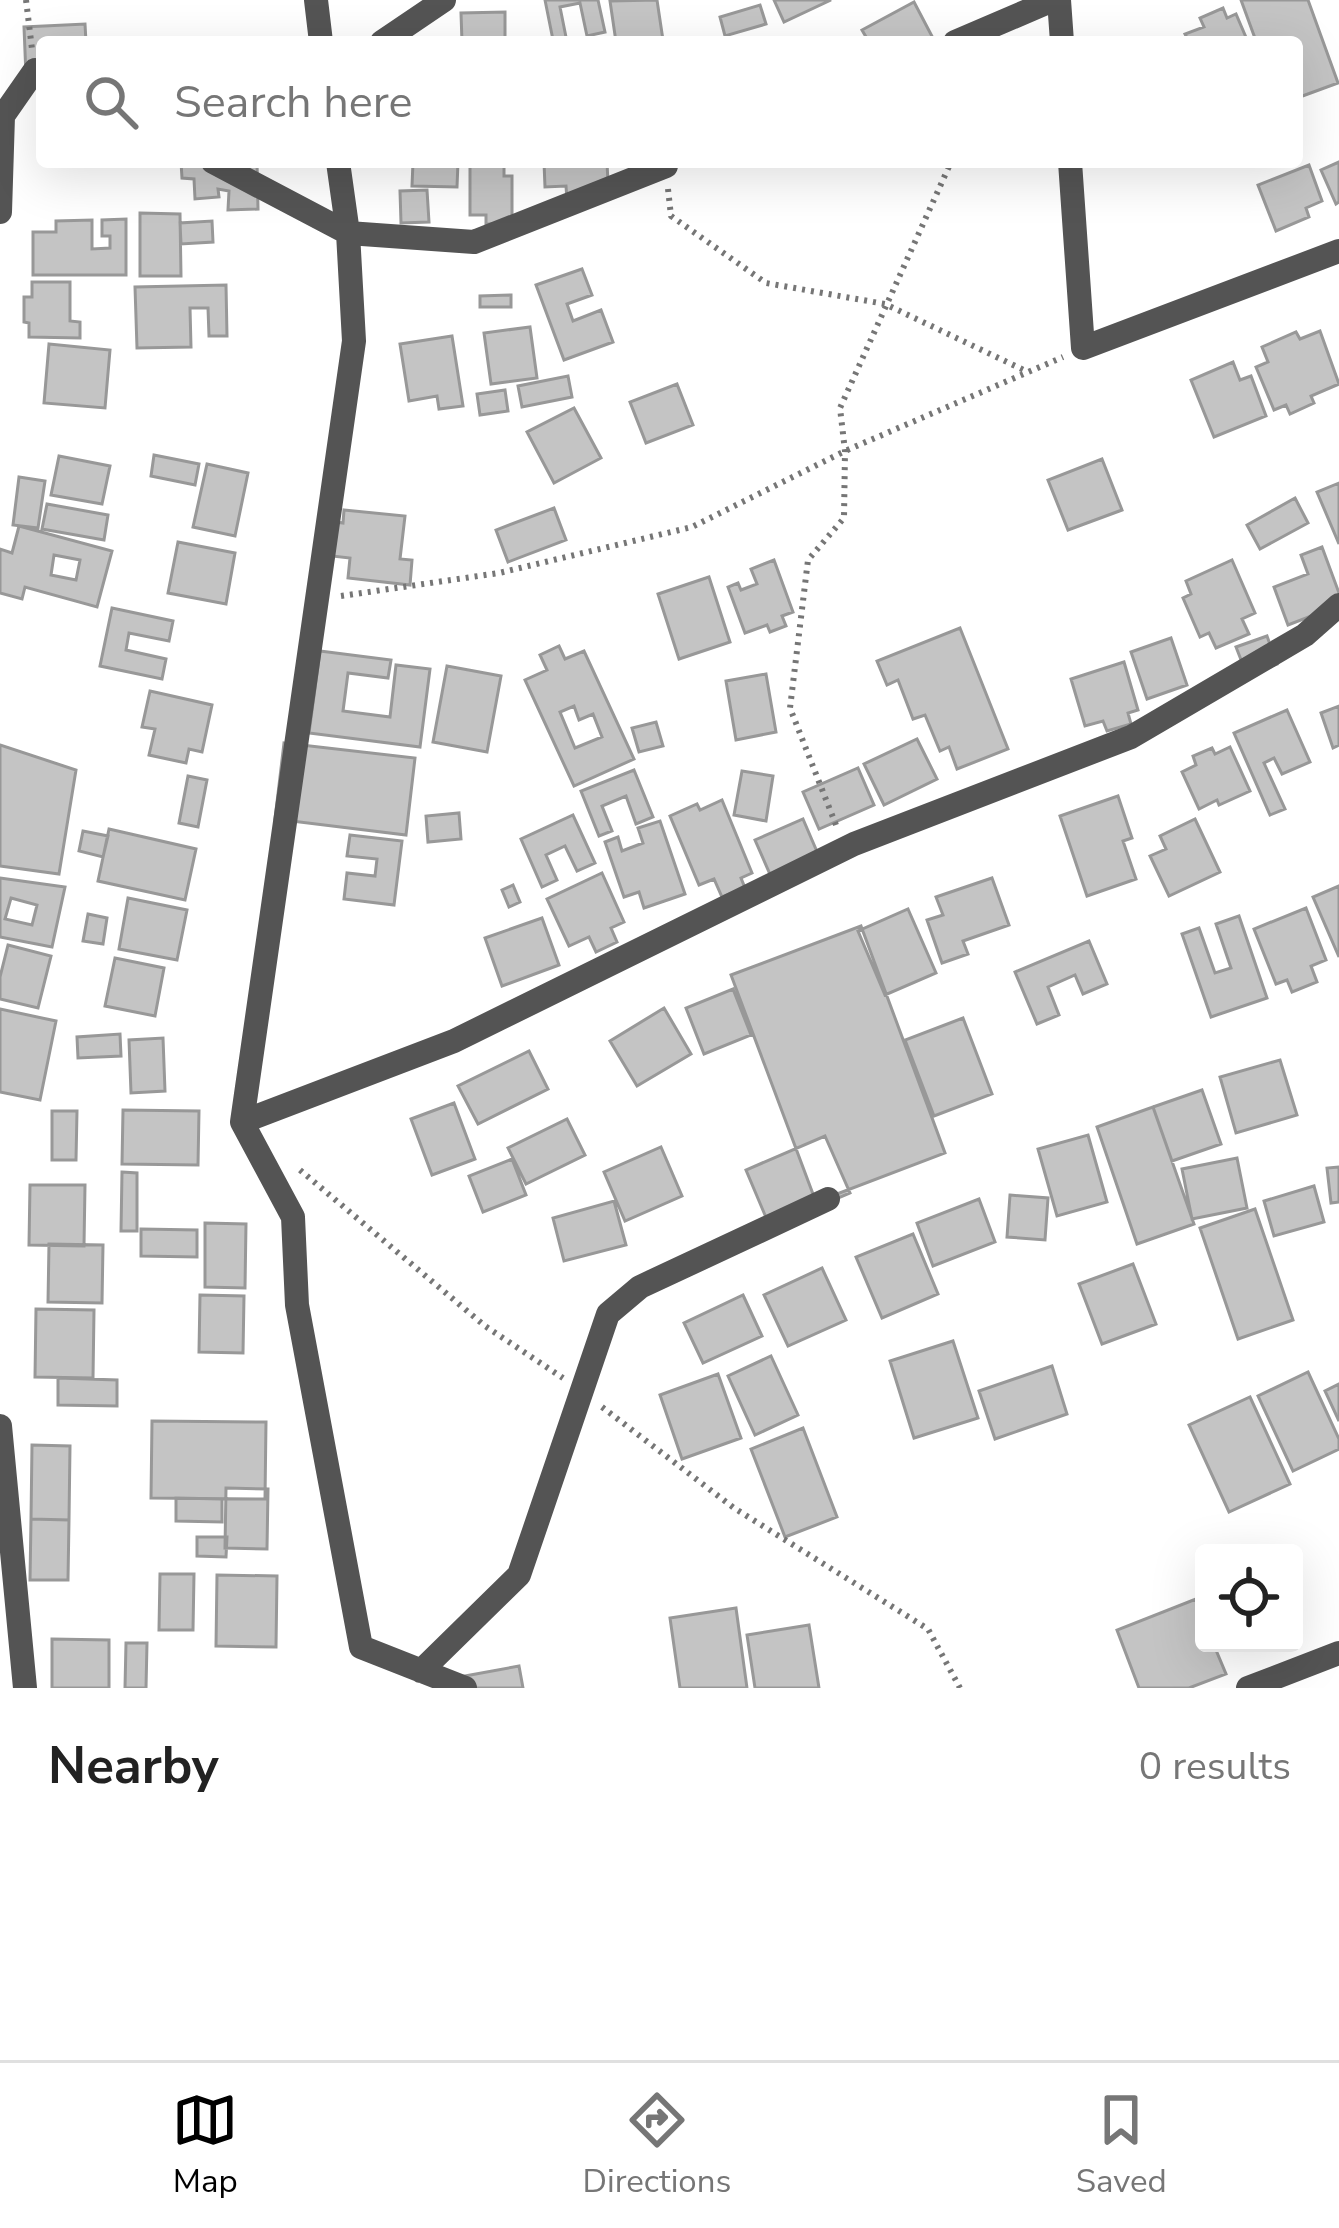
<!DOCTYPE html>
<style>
:root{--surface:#fff;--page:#f2f2f2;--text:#222;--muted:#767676;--line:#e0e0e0;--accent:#000}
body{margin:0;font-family:"Nunito Sans",sans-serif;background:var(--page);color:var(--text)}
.controls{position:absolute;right:36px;bottom:36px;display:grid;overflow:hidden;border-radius:12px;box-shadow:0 12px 48px #0002}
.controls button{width:108px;height:108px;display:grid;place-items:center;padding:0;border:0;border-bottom:3px solid var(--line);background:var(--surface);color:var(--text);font:60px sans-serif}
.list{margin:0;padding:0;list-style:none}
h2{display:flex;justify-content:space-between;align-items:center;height:156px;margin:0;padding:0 48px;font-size:51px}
h2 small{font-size:39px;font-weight:400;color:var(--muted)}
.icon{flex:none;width:66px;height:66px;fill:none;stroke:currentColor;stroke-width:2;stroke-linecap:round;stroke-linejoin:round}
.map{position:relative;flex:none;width:1339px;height:1688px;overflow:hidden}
.search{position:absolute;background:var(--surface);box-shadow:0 12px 48px #0002;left:36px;right:36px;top:36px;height:132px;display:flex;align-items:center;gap:30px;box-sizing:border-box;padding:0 42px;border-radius:12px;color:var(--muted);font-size:45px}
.sheet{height:372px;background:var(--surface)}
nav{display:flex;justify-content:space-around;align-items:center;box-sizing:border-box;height:168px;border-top:3px solid var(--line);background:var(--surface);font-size:33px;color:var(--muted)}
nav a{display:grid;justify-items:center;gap:6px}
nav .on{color:var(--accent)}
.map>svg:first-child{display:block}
.building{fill:#c4c4c4;stroke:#989898;stroke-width:3;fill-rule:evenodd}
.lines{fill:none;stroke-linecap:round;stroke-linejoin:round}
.path{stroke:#767676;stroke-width:6;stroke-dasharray:3 6;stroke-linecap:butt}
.street{stroke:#545454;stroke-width:24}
</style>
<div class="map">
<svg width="1339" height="1688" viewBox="0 0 1339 1688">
<rect width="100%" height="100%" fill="#fff"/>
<path class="building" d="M 545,0 L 598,0 L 605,32 L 587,36 L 580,3 L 560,7 L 566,37 L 553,40 Z
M 657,0 L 663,40 L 616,42 L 610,1 Z
M 774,0 L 831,0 L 784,22 Z
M 1241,0 L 1308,0 L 1338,83 L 1297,98 L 1297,42 L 1256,41 Z
M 914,2 L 935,42 L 869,42 L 862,30 Z
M 760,5 L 766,24 L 725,36 L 720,17 Z
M 1223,8 L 1227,18 L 1236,14 L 1248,42 L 1189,42 L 1185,34 L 1204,27 L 1200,18 Z
M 505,12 L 505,42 L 462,42 L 461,13 Z
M 85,24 L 86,42 L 42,42 L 42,75 L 26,76 L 24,27 Z
M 181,162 L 257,162 L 258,209 L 228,210 L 229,191 L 218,189 L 219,197 L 195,199 L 194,179 L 182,178 Z
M 413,162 L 458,162 L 457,187 L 412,186 Z
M 470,162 L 504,162 L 504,176 L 512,176 L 512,224 L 486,224 L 486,215 L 470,215 Z
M 544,162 L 607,162 L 608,183 L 567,200 L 566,186 L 545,187 Z
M 1339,162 L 1339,202 L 1336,204 L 1321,170 Z
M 1309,165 L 1322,201 L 1306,208 L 1309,217 L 1276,231 L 1258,185 Z
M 427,190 L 429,222 L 401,223 L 400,191 Z
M 140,213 L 180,214 L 181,276 L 140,276 Z
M 126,219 L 126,275 L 33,275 L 33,232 L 56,232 L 56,221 L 92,220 L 92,249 L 110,248 L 110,236 L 102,236 L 102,220 Z
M 212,221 L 213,242 L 181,244 L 180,223 Z
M 582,269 L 592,295 L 567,304 L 573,321 L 601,310 L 613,342 L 564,360 L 536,285 Z
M 32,282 L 70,282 L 70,321 L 80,322 L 80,338 L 29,337 L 29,323 L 24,322 L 24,297 L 32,297 Z
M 226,285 L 227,336 L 209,336 L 208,308 L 190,308 L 191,347 L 137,348 L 135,287 Z
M 511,295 L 511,307 L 480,307 L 480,296 Z
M 530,327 L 537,378 L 491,384 L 484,333 Z
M 1320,331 L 1339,384 L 1311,396 L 1314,403 L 1290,414 L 1286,405 L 1274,410 L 1256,367 L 1268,362 L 1262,347 L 1296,332 L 1300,339 Z
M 452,336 L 463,406 L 439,409 L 437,396 L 409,401 L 400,344 Z
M 49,344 L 110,350 L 105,408 L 44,403 Z
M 1233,362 L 1240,380 L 1251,376 L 1266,416 L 1214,437 L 1191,380 Z
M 568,376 L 572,397 L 522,407 L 518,386 Z
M 677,384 L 693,425 L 646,443 L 630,402 Z
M 505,390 L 508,411 L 480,415 L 477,394 Z
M 574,408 L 601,458 L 554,483 L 527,432 Z
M 154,455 L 199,464 L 195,485 L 151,476 Z
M 59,456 L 110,466 L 102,504 L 51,495 Z
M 1102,459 L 1122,510 L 1068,530 L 1048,480 Z
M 207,464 L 248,473 L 235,536 L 193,527 Z
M 19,477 L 45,481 L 38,528 L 13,525 Z
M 1339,483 L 1339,544 L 1317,492 Z
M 1295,498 L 1308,523 L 1260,549 L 1247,525 Z
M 47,504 L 108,515 L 104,540 L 42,529 Z
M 554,508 L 566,540 L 508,562 L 496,530 Z
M 344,510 L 405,516 L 400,559 L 412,560 L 410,585 L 348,578 L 350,558 L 332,556 L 335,522 L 343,523 Z
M 19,526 L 112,551 L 97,607 L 25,587 L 22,599 L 0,593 L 0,549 L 12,553 ZM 54,555 L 80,560 L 76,580 L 51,575 Z
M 178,542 L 235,553 L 226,604 L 168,593 Z
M 1322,547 L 1339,593 L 1339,615 L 1324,611 L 1288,625 L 1274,587 L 1308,574 L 1301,555 Z
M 774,560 L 793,612 L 782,616 L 786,626 L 770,632 L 767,625 L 745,633 L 728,587 L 738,583 L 741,590 L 757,584 L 751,569 Z
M 1232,560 L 1255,613 L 1242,619 L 1249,634 L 1216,648 L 1209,633 L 1200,637 L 1183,598 L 1191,594 L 1186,581 Z
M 709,577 L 730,642 L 679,659 L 658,594 Z
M 112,608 L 173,621 L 169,641 L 129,633 L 126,650 L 166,659 L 162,679 L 100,666 Z
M 960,628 L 1008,749 L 957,769 L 949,747 L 940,751 L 925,715 L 913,719 L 898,680 L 887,685 L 877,661 Z
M 1267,636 L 1277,664 L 1247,675 L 1236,647 Z
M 1171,638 L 1187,685 L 1147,699 L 1131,652 Z
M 559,646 L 565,659 L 584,651 L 634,759 L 574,786 L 525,680 L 547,670 L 540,655 ZM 574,706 L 579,720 L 593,714 L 602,737 L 575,748 L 560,712 Z
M 320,651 L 391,660 L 388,678 L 348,673 L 343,711 L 390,717 L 396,665 L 430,669 L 420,747 L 309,733 Z
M 1124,662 L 1138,710 L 1128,713 L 1131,724 L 1107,731 L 1103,721 L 1085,726 L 1071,679 Z
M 447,666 L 501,676 L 487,752 L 433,742 Z
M 766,674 L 776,732 L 736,740 L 726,681 Z
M 150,691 L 212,705 L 202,752 L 189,749 L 186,763 L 149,755 L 155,729 L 142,727 Z
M 1339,706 L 1339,745 L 1333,748 L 1321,713 Z
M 1287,710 L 1310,762 L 1282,774 L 1274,758 L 1264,763 L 1285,809 L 1270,815 L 1234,733 Z
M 656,722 L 663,746 L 639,752 L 632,728 Z
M 917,739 L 937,779 L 884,805 L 864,764 Z
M 284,743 L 415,758 L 406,835 L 275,819 Z
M 0,745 L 76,770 L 59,874 L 0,866 Z
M 1230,747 L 1250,791 L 1219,805 L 1217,800 L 1199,809 L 1182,772 L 1196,765 L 1193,756 L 1212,748 L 1215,754 Z
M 858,768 L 874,805 L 819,829 L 803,792 Z
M 634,770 L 653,817 L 636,824 L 626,796 L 602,806 L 612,831 L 599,836 L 581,791 Z
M 742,771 L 773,776 L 766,821 L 734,815 Z
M 188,776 L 207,780 L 198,827 L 179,823 Z
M 1118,796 L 1132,838 L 1123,841 L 1136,879 L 1087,896 L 1060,816 Z
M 722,800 L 752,873 L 741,878 L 745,888 L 722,897 L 714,879 L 699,885 L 670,816 L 697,804 L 700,810 Z
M 459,813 L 461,839 L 428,842 L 426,816 Z
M 573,815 L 595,863 L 577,871 L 565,846 L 546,855 L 557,880 L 542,887 L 521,839 Z
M 803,819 L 824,868 L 776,888 L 755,840 Z
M 1195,819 L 1220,872 L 1169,896 L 1150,856 L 1166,849 L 1160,836 Z
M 660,821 L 685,894 L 644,908 L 639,892 L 624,897 L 605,842 L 618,837 L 622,851 L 643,843 L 638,828 Z
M 109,829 L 196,849 L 185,900 L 98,881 Z
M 83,831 L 108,836 L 103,857 L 79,851 Z
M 350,835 L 402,841 L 394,905 L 344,899 L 347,873 L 375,876 L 377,859 L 347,856 Z
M 602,873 L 624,922 L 611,928 L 617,942 L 596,952 L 589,937 L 569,946 L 547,899 Z
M 0,878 L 65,887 L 52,947 L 0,937 ZM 11,898 L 37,905 L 32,925 L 5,919 Z
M 992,878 L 1009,925 L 963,941 L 968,954 L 942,963 L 927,920 L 943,915 L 936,897 Z
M 513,885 L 520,902 L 509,907 L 502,890 Z
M 1339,886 L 1339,957 L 1313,897 Z
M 128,898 L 187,910 L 177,960 L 119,949 Z
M 1306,908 L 1326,960 L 1311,966 L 1317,982 L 1292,992 L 1287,980 L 1276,984 L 1254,929 Z
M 908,909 L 936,973 L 885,995 L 858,931 Z
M 88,914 L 107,918 L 103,944 L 83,941 Z
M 1239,916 L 1267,998 L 1211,1017 L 1182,934 L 1199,928 L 1215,973 L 1231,968 L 1216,924 Z
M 542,918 L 559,965 L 502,986 L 485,938 Z
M 861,926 L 945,1153 L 816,1202 L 731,975 Z
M 1089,941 L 1107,984 L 1083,994 L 1075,975 L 1048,987 L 1059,1015 L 1037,1024 L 1015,972 Z
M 8,945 L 51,956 L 38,1008 L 0,999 L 0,977 Z
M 115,958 L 164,968 L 155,1016 L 105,1006 Z
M 733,989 L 751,1035 L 704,1054 L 686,1008 Z
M 664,1008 L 691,1054 L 637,1086 L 610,1041 Z
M 0,1009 L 56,1021 L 40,1100 L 0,1092 Z
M 963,1018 L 992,1094 L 934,1116 L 905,1040 Z
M 120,1034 L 121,1056 L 78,1058 L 77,1037 Z
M 163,1038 L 165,1091 L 131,1093 L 129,1040 Z
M 529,1051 L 548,1089 L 478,1124 L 458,1086 Z
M 1280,1060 L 1297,1115 L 1236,1133 L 1220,1077 Z
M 1202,1090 L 1221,1144 L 1172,1161 L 1153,1107 Z
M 454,1103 L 475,1159 L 432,1175 L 411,1119 Z
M 1153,1107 L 1194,1224 L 1137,1244 L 1097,1127 Z
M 123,1110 L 199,1111 L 198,1165 L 122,1164 Z
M 52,1111 L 77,1111 L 76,1160 L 52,1160 Z
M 567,1119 L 585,1155 L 526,1184 L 508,1148 Z
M 1088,1135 L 1107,1202 L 1057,1216 L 1038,1149 Z
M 825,1136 L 850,1193 L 770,1227 L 746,1170 Z
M 661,1147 L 682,1196 L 625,1221 L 604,1172 Z
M 1237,1158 L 1247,1208 L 1192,1219 L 1182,1169 Z
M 512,1159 L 526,1195 L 483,1212 L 469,1176 Z
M 1339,1167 L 1339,1202 L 1331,1203 L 1327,1168 Z
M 122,1172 L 137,1173 L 137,1231 L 121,1231 Z
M 30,1185 L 85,1185 L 84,1246 L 29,1245 Z
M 1314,1186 L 1324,1222 L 1274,1236 L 1264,1201 Z
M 1010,1195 L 1048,1198 L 1045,1240 L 1007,1237 Z
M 979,1199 L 995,1242 L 933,1266 L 917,1223 Z
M 614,1201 L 626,1245 L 564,1261 L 553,1218 Z
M 1255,1209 L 1293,1320 L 1238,1339 L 1200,1228 Z
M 205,1223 L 246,1224 L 245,1288 L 205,1287 Z
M 141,1229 L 197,1230 L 197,1257 L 141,1256 Z
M 913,1234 L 938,1294 L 882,1318 L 856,1257 Z
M 49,1244 L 103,1245 L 102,1303 L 48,1302 Z
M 1133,1264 L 1156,1324 L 1102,1344 L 1079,1284 Z
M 822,1268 L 846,1320 L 788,1346 L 764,1295 Z
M 200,1295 L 244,1296 L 243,1353 L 199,1352 Z
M 743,1295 L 762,1336 L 703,1363 L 684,1323 Z
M 36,1309 L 94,1310 L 93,1378 L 35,1377 Z
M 953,1341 L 978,1418 L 914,1438 L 890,1361 Z
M 771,1356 L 798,1415 L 755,1435 L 728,1376 Z
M 1052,1366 L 1067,1414 L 995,1439 L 979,1391 Z
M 1308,1372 L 1339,1439 L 1339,1449 L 1293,1471 L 1258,1396 Z
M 718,1374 L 741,1438 L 682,1459 L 660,1395 Z
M 58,1378 L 117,1380 L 117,1406 L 58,1405 Z
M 1339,1384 L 1339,1421 L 1325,1391 Z
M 1250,1397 L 1290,1484 L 1229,1512 L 1189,1425 Z
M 152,1421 L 266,1422 L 265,1499 L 151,1498 Z
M 803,1428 L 837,1517 L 785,1537 L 751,1449 Z
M 32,1445 L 70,1446 L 69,1520 L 31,1519 Z
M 226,1488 L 268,1489 L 267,1549 L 225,1548 Z
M 176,1498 L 222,1499 L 222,1522 L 176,1521 Z
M 31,1519 L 69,1520 L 68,1580 L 30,1580 Z
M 197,1537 L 227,1537 L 226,1557 L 197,1556 Z
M 160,1574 L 194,1574 L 193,1630 L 159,1630 Z
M 217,1575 L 277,1576 L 276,1647 L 216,1646 Z
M 1196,1599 L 1204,1619 L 1204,1643 L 1213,1643 L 1226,1674 L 1189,1688 L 1139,1688 L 1117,1630 Z
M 736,1608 L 747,1688 L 680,1688 L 670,1618 Z
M 809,1625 L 819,1688 L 755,1688 L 747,1635 Z
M 52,1639 L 109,1640 L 109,1688 L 52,1688 Z
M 126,1643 L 147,1643 L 146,1688 L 125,1688 Z
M 519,1666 L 523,1688 L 456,1688 L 454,1678 Z"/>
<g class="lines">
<path class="path" d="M 26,0 L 32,49
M 668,189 L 671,216 L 766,283 L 885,304 L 1028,372
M 341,596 L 499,573 L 692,527 L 845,451 L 1063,357
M 836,825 L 790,708 L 808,560 L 844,518 L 845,451 L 840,408 L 951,162
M 300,1170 L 485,1326 L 563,1378
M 602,1407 L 734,1508 L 928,1629 L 960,1688"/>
<path class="street" d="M 316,0 L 321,42
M 1059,0 L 1062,42
M 382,42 L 444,0
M 955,42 L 1053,0
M 213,162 L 348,233 L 474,242 L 666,166
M 338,162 L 348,233 L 354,341 L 242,1122 L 293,1217 L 297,1305 L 361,1647 L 465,1688
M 1070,162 L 1083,348 L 1339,251
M 0,212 L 3,116 L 35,70 L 42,74
M 242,1122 L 454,1041 L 854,844 L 1131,737 L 1305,635 L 1339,605
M 0,1426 L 25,1688
M 421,1671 L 519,1575 L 608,1314 L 640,1287 L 828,1199
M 1248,1688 L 1339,1653"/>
</g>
</svg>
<div class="controls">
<button><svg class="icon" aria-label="locate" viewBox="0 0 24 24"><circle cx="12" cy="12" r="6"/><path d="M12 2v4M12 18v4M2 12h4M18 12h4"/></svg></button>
</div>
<div class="search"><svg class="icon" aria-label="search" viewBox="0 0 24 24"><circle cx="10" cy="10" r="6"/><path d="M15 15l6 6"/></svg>Search here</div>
</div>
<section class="sheet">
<h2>Nearby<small>0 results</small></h2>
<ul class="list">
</ul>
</section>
<nav>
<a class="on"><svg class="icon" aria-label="map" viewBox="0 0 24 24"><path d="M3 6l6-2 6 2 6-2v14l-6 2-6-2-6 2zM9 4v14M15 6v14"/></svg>Map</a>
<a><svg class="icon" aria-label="directions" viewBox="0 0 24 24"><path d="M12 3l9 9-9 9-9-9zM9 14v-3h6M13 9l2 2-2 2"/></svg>Directions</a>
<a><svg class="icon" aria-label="saved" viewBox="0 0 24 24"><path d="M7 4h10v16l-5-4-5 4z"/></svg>Saved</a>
</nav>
